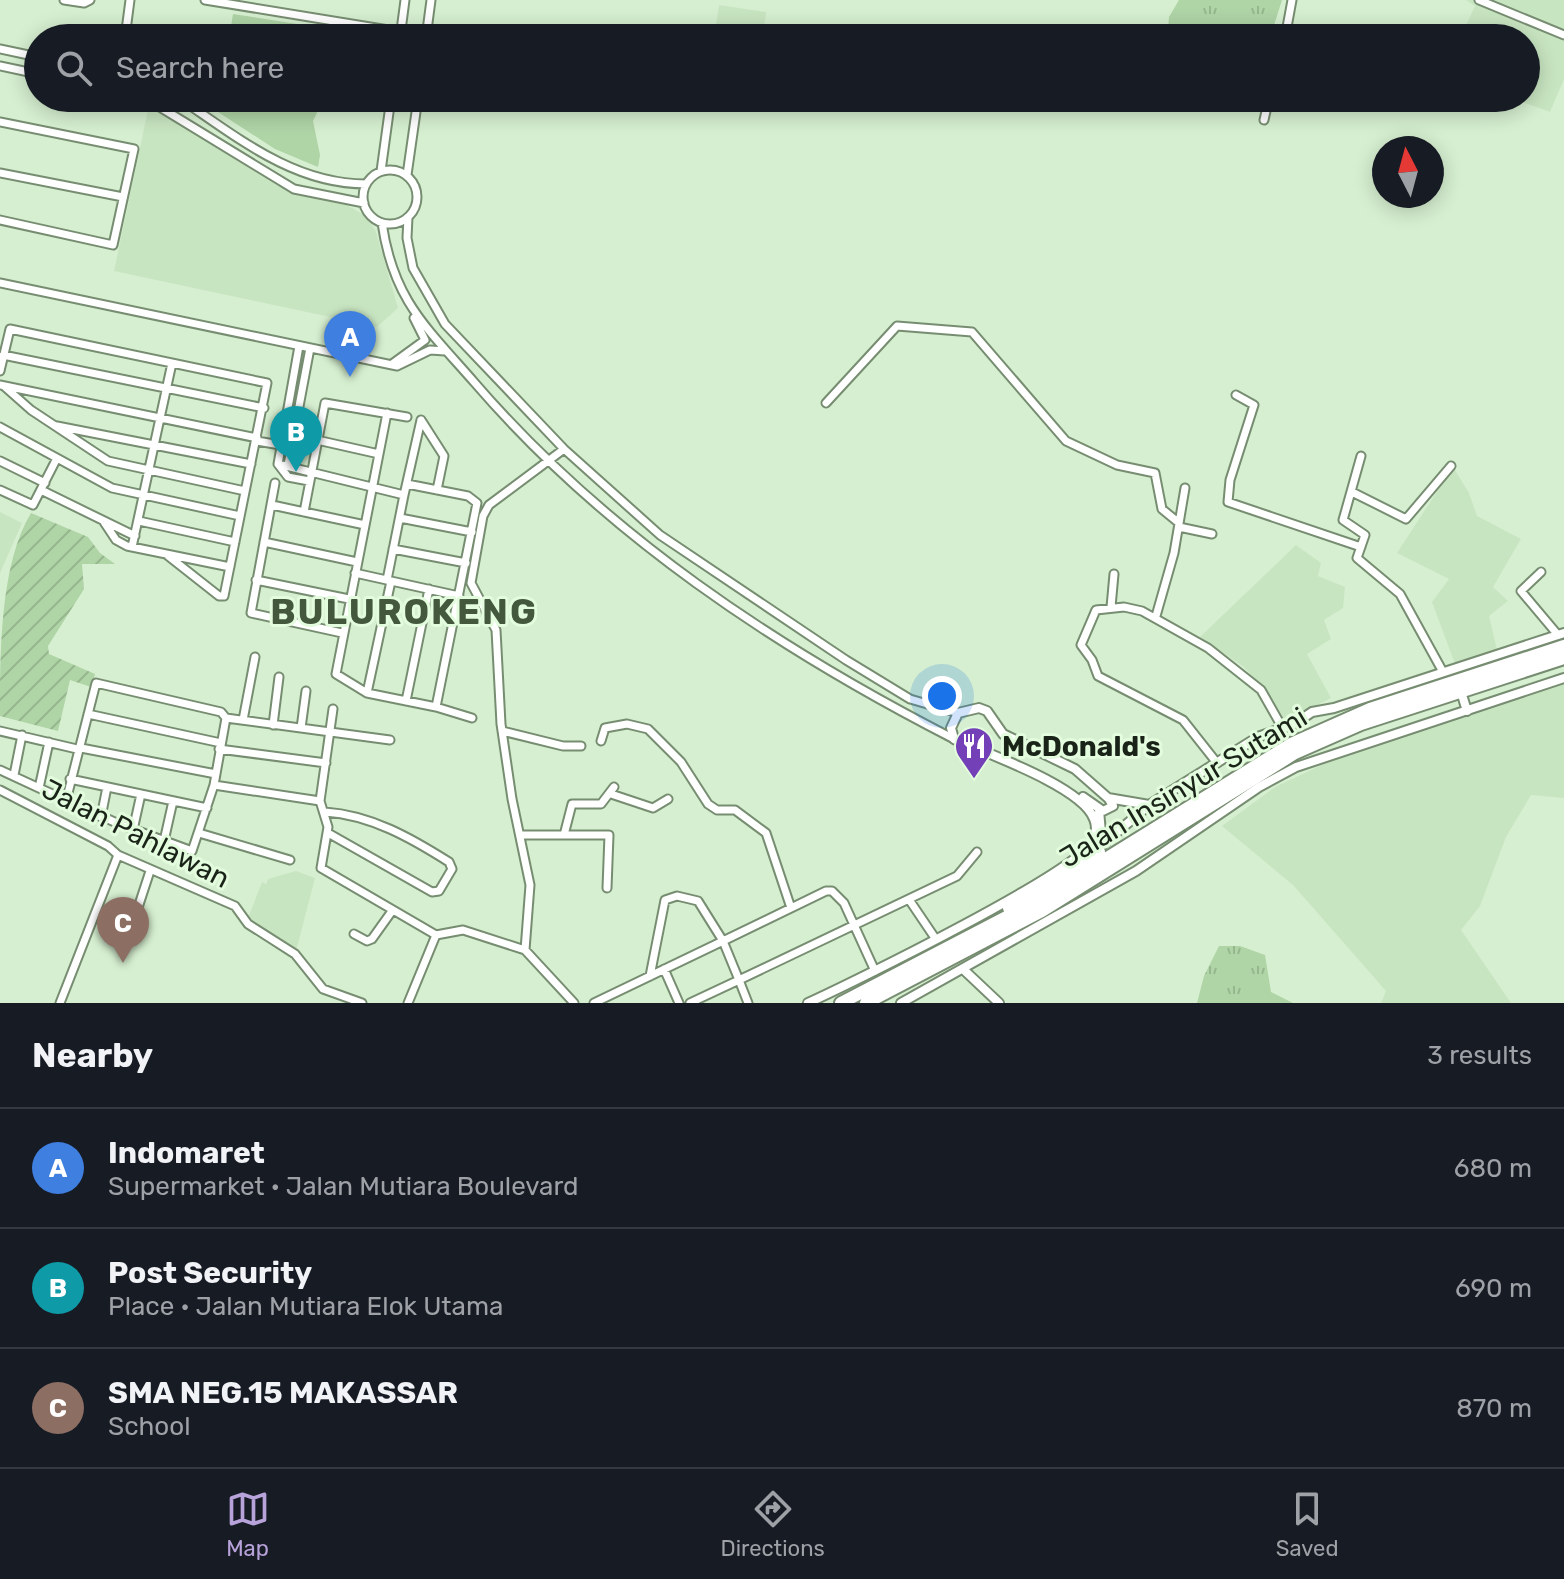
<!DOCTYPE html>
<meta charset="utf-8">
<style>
:root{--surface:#171b24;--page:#242831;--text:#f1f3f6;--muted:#9ea1a6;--line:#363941;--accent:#b8a2da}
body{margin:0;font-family:Rubik,sans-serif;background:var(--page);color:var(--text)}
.compass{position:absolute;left:1372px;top:136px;width:72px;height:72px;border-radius:50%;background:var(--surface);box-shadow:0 4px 20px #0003;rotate:354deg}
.you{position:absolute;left:942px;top:696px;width:28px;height:28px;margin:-20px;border:6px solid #fff;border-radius:50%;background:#1a73e8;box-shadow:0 0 0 12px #1a73e833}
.badge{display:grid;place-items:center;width:52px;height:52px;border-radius:50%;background:var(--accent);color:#fff;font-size:26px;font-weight:700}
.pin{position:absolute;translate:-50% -66px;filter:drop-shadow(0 2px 4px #0008)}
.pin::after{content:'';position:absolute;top:42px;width:28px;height:24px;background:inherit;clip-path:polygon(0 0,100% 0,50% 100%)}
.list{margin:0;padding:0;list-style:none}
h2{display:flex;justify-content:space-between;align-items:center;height:104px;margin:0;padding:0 32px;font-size:34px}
h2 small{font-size:26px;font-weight:400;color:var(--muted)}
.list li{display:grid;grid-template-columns:52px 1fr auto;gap:24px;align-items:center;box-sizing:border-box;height:120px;padding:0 32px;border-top:2px solid var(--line)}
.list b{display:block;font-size:30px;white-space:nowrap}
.list p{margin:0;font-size:26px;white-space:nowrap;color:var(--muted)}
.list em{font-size:26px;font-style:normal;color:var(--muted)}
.icon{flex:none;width:44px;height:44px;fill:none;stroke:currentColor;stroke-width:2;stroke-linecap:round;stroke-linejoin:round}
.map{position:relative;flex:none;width:1564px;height:1003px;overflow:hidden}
.search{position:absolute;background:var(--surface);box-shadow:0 4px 20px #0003;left:24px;right:24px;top:24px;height:88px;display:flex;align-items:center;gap:20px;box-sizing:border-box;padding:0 28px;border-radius:44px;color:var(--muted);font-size:30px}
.sheet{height:464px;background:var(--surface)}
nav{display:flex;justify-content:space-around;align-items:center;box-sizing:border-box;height:112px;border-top:2px solid var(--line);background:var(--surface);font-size:22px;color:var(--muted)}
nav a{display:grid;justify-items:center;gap:4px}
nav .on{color:var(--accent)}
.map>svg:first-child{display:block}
.built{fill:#c8e5c1}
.grass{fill:url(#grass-tufts)}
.park{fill:#afd4a6}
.garden{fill:url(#garden-furrows)}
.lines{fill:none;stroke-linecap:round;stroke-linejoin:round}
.minor-casing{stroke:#778d71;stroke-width:11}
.tertiary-casing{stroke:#778d71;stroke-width:12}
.motorway-casing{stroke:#778d71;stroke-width:16}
.minor{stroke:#fff;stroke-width:7}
.tertiary{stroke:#fff;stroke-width:8}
.motorway{stroke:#fff;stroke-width:12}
.labels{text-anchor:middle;stroke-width:6;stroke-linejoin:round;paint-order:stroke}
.poi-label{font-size:28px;font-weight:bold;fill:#1a2318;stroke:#e3fcdd;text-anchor:start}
.street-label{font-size:28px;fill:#1a2318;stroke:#e3fcdd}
.district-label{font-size:36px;font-weight:bold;letter-spacing:2px;fill:#44583e;stroke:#e3fcdd}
</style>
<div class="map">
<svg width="1564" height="1003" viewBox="0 0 1564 1003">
<defs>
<pattern id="grass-tufts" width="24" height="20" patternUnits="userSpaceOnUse" patternTransform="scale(2)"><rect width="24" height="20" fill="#afd4a6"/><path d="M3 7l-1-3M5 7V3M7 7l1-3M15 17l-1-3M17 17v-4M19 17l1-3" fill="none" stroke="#96b68e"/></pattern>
<pattern id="garden-furrows" width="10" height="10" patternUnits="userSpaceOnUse" patternTransform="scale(2)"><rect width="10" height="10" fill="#afd4a6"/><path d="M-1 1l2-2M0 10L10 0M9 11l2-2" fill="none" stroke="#96b68e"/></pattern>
</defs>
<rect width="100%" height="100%" fill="#d6efd0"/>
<path class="built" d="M 1466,0 L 1564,0 L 1564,79 L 1550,112 L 1512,98 L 1526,98 L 1526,38 L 1460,38 L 1475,6 Z
M 719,5 L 766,12 L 764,28 L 810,38 L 714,38 Z
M 149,105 L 276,185 L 345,204 L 366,216 L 376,232 L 398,308 L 377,327 L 114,271 Z
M 1453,467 L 1469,493 L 1477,516 L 1521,539 L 1493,587 L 1508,601 L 1489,616 L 1497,650 L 1455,664 L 1432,602 L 1449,579 L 1397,553 Z
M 0,512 L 22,523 L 0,573 Z
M 1296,545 L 1321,563 L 1318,576 L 1345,587 L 1343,608 L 1324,620 L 1331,639 L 1307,654 L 1331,698 L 1286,721 L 1269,695 L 1244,667 L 1200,637 Z
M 1564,683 L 1564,798 L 1531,795 L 1506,837 L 1480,906 L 1461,930 L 1511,1003 L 1381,1003 L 1386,991 L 1293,885 L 1222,826 L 1275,787 L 1328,762 Z
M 296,871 L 315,878 L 296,951 L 248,918 L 262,882 L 266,884 L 268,879 Z"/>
<path class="grass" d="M 1179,0 L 1282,0 L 1270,38 L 1178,38 L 1168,29 L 1169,17 Z
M 1219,946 L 1240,946 L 1265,955 L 1271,992 L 1293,1003 L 1197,1003 L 1204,976 Z"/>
<path class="park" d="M 233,14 L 329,29 L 323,38 L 229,38 Z
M 220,98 L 324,98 L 313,121 L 320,155 L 318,167 L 275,149 L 218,112 Z"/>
<path class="garden" d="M 31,513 L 88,537 L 100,553 L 115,564 L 82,564 L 84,589 L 48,646 L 49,654 L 95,674 L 91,687 L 70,680 L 58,731 L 0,716 C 0,652 0,564 31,513 Z"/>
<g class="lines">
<defs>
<path id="minor" d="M 64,0 L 84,3 L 90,0
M 205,0 L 401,32
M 1479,0 L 1564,35
M 125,38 L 130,0
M 400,38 L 405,0
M 426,38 L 431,0
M 1285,38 L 1292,0
M 0,49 L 38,57
M 0,66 L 38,74
M 145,98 L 294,189 L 364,203
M 179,98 C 237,137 293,184 366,184
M 1264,120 L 1269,98
M 0,122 L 134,149 L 113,245 L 0,220
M363 197a27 27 0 1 1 54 0a27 27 0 1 1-54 0Z
M 381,171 L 391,98
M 0,173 L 123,197
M 407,175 L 418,98
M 408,217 L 407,238 L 413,268 L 445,324 L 564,449 L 660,535 L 846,660 L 910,699 L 958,713
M 382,223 C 393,299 425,326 474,382 C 605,534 776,648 954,739
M 0,283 L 397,366 L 430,350 L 445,351
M 299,346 L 278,464 L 288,477 L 309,481
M 3,355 L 264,408
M 392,364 L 425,340 L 414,318
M 0,371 L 10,329 L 267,383 L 224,596 L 219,596 L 167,555
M 0,385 L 257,438
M 5,387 L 31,410 L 108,461 L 245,491
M 1236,395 L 1254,405 L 1230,480 L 1228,502 L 1361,547
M 826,403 L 897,326 L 972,332 L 1066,441 L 1117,465 L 1155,473 L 1162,509 L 1179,523
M 387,413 L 336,674 L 367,693 L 436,707 L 477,503 L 468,496 L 407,484
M 421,420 L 444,456 L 437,490
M 57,426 L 251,464
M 0,427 L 112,488 L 240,516
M 317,440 L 379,454
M 257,441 L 286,446
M 1361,456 L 1343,520 L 1365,535 L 1357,558 L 1400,594 L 1443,672
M 0,461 L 45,483
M 278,464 L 404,495 L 421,420
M 288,465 L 310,348
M 275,483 L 251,613 L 342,633
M 0,490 L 33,505 L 56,460
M 41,490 L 135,536
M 1352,492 L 1406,519 L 1451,466
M 272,505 L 365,525
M 304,512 L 325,403 L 407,417
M 400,518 L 472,532
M 139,521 L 235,542
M 104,522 L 116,540 L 127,546 L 230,567
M 1179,527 L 1212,534
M 264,542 L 357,562
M 132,547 L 172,363
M 393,549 L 466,563
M 1541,572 L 1521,591 L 1558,635
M 355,573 L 459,596
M 256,580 L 349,599
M 387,580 L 404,495
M 1111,607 L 1114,574
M 1156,616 L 1174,553 L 1185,488
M 367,693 L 391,581
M 406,701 L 429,589
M 436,707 L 472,718
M 333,709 L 320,801 L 328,827 L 321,868 L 436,935
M 88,714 L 221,743
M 243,720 L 255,657
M 273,725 L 279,677
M 301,728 L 306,691
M 0,731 L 77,749
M 502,731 L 563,746 L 581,746
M 601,741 L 605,728 L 627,724 L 648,729 L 681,762 L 708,804 L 717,810 L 735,810 L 766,833 L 791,908
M 49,742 L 39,788 L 119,824 L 192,851 L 214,785 L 226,718 L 390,740
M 81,748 L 216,774
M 219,749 L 326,763
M 1217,763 L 1183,720 L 1098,676 L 1092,660 L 1081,645 L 1096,610 L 1124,607 L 1142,611 L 1208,648 L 1261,690 L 1282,727
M 0,770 L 39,788
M 14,775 L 22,735
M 70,779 L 207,808
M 214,785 L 320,801
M 0,790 L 108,846 L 118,855 L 235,906 L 248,924 L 295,954 L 323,989 L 362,1003
M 611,794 L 653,808 L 668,799
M 66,801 L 96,683 L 221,712 L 226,718
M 325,812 C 371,815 411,838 449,862 L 452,869 L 439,891 L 432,892 L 328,833
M 101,817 L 107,787
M 133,830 L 141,794
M 199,833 L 290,860
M 522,835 L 609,835 L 607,888
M 564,835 L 572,804 L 601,804 L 614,787
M 164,841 L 173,801
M 910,901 L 935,938
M 132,926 L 150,871
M 354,934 L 367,941 L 372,939 L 392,911
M 436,935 L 463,930 L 525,950 L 574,1003
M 525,950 L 530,885 L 512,799 L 501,724 L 496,630 L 471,583 L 483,516 L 489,505 L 564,449
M 664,969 L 679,1003
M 60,1003 L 118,855
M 408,1003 L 436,935
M 594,1003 L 723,941 L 698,901 L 677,896 L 665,900 L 650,976
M 690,1003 L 739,980 L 723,941 L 826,891 L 832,891 L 844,903 L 875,971
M 748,1003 L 739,980 L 957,876 L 977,852"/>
<path id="tertiary" d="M 1463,698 L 1467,711
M 1083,797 L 1103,811 L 1113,806 L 1109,799
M 1099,810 L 1102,844
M 1102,845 L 1149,805 L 1258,737 L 1294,724 L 1312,712 L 1334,708 L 1564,633
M 964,970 L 999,1003
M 808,1003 C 854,982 1072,875 1092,842 C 1096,835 1097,826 1094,819 C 1083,787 986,753 954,739 L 951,728 L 958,713 L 979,708 L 987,711 L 1003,734 L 1075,769 L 1108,798 L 1149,805
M 901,1003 L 1136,871 L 1259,787 L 1296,767 L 1564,678"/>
<path id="motorway" d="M 1009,908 L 1099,852
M 841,1003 L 1041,899 L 1291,744 L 1370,709 L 1564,646
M 866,1003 L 1042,911 L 1295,753 L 1361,724 L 1564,658"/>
</defs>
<use href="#minor" class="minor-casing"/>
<use href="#tertiary" class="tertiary-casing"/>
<use href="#motorway" class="motorway-casing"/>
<use href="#minor" class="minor"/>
<use href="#tertiary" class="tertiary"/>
<use href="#motorway" class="motorway"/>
</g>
<defs>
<symbol id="restaurant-pin" viewBox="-11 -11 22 30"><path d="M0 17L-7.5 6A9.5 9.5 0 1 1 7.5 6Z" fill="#7340b7" stroke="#e3fcdd"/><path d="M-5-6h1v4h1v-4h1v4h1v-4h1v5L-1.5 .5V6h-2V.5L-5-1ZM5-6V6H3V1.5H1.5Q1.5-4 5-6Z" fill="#fff"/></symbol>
</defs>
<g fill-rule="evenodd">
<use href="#restaurant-pin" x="952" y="724" width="44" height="60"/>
</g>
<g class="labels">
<g class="poi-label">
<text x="1002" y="756">McDonald's</text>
</g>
<g class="street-label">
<text transform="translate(1183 787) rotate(-31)" y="10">Jalan Insinyur Sutami</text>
<text transform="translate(136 833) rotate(27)" y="10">Jalan Pahlawan</text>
</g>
<g class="district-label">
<text x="404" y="624">BULUROKENG</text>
</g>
</g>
</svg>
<svg class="compass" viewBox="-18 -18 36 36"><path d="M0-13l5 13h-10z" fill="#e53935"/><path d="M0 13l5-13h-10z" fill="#9ea1a6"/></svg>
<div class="you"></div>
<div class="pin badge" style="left:350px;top:377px;background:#3f7fe0">A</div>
<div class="pin badge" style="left:296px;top:472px;background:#0f9aa8">B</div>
<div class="pin badge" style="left:123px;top:963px;background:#8d6e63">C</div>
<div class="search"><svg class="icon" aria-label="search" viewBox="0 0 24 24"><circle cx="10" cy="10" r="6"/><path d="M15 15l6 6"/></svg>Search here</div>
</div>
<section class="sheet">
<h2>Nearby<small>3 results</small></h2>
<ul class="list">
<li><span class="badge" style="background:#3f7fe0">A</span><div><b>Indomaret</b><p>Supermarket · Jalan Mutiara Boulevard</p></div><em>680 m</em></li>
<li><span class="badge" style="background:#0f9aa8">B</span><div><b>Post Security</b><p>Place · Jalan Mutiara Elok Utama</p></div><em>690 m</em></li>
<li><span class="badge" style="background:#8d6e63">C</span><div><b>SMA NEG.15 MAKASSAR</b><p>School</p></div><em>870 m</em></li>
</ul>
</section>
<nav>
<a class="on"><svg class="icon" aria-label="map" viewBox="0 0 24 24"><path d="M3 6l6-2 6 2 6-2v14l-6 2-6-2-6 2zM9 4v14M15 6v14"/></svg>Map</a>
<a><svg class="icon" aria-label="directions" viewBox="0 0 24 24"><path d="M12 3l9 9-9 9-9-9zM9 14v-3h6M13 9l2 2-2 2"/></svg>Directions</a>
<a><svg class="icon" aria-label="saved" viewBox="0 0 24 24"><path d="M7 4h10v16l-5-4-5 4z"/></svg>Saved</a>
</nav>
